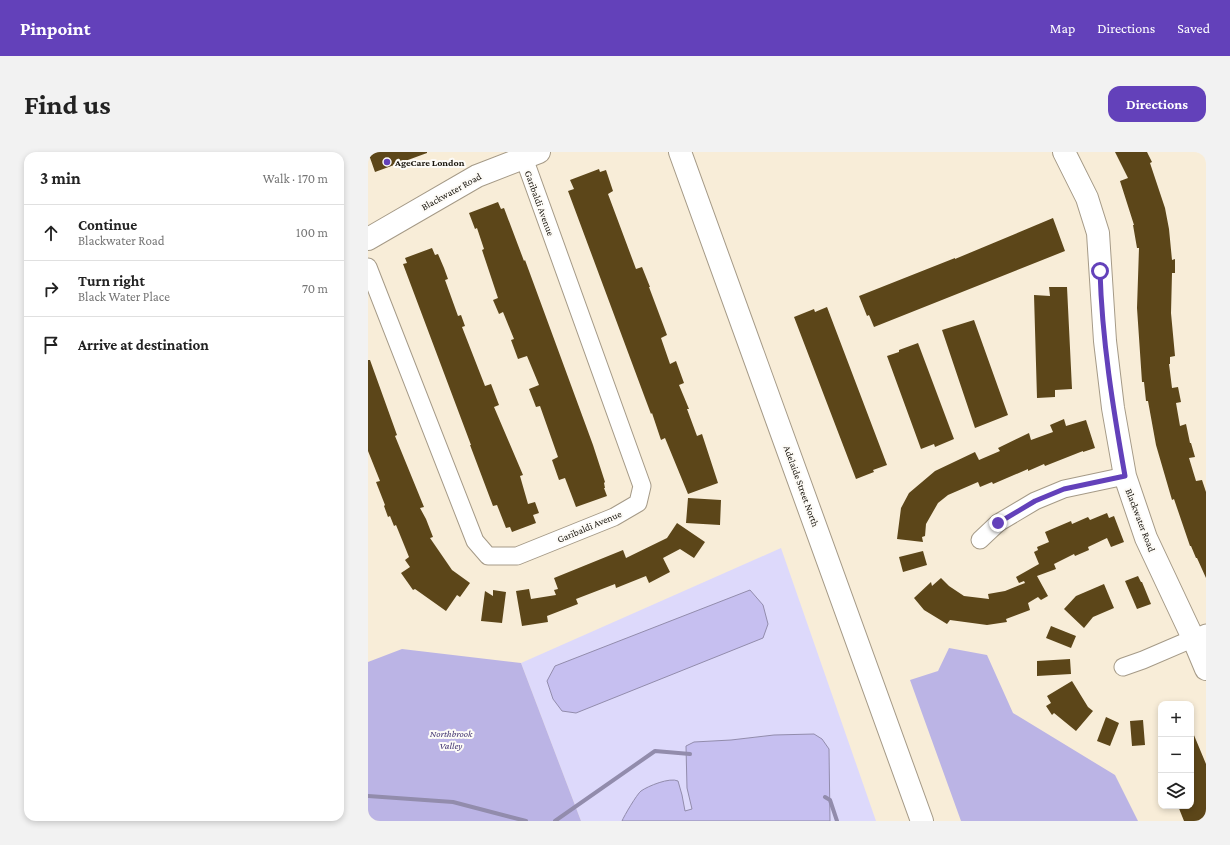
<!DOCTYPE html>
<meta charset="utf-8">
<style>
:root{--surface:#fff;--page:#f2f2f2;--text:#222;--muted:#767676;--line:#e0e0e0;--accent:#6341ba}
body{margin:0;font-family:"Crimson Pro",serif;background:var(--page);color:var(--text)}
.controls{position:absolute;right:12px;bottom:12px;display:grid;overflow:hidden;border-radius:8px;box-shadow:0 2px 6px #0003}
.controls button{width:36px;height:36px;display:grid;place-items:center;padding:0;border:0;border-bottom:1px solid var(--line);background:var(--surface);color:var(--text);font:20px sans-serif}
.stop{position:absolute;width:12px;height:12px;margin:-9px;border:3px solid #6341ba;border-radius:50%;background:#fff}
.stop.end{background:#6341ba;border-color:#fff;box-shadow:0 1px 4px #0008}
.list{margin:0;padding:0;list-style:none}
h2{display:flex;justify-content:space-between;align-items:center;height:52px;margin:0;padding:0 16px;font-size:17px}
h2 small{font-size:13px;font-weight:400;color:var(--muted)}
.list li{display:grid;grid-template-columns:26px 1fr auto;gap:12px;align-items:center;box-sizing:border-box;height:56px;padding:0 16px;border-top:1px solid var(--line)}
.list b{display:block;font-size:15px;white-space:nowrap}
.list p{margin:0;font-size:13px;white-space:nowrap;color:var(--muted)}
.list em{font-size:13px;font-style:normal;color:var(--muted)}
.icon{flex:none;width:22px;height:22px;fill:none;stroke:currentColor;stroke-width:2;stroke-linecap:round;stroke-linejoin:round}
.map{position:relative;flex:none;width:838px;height:669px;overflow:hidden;border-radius:12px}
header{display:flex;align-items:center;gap:24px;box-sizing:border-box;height:56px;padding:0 20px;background:var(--accent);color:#fff}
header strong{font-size:19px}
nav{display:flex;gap:22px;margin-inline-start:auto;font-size:14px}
.intro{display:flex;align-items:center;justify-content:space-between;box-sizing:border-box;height:96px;padding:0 24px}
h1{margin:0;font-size:28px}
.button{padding:10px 18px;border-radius:12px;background:var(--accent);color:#fff;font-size:14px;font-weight:700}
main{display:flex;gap:24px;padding:0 24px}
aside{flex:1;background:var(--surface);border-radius:12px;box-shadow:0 2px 6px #0003}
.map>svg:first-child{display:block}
.green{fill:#ddd9fb}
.forest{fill:#bbb4e5}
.water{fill:#c6bff0;stroke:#928cac}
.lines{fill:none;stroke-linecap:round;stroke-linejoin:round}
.stream{stroke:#928cac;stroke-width:4}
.building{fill:#5c4619}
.street-casing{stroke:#a59a87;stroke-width:19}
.secondary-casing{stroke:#a59a87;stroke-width:24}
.street{stroke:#fff;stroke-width:17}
.secondary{stroke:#fff;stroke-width:22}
.route{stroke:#6341ba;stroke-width:5}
.poi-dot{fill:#6341ba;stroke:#fdfbf7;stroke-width:1.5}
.labels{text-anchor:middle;stroke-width:4;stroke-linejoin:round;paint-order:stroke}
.poi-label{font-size:10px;font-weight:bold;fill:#1a160e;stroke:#fdfbf7;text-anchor:start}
.street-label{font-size:10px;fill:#1a160e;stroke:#fdfbf7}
.park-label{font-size:10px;font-style:italic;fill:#433672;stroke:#fdfbf7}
</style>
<header>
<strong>Pinpoint</strong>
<nav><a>Map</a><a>Directions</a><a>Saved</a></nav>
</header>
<div class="intro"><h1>Find us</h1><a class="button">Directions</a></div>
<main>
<aside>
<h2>3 min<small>Walk · 170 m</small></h2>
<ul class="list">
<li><svg class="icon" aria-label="ahead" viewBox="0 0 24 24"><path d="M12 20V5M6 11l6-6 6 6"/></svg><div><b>Continue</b><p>Blackwater Road</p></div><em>100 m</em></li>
<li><svg class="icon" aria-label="right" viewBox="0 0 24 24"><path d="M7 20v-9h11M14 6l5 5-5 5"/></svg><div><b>Turn right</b><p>Black Water Place</p></div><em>70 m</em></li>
<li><svg class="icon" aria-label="arrive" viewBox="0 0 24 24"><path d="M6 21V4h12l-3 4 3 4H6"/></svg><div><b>Arrive at destination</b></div></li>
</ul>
</aside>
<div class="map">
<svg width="838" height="669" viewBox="0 0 838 669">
<rect width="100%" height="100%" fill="#f8edd8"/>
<path class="green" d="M 413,396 L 508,669 L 213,669 L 153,511 Z"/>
<path class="forest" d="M 581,496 L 619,503 L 645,561 L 747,623 L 770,669 L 593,669 L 542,528 L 570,519 Z
M 34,497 L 153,511 L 213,669 L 0,669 L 0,510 Z"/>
<path class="water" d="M 382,438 L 395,453 L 400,472 L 395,486 L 208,561 L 194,559 L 185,547 L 179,529 L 187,514 Z
M 446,582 L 454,587 L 461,597 L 462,669 L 254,669 C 256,664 269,642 273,639 C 280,634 302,625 310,629 L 314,643 L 317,659 L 324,657 L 319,636 L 318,594 L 326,590 L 363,588 L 406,583 Z"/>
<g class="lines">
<path class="stream" d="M 0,644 L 85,650 L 158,669
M 457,645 L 462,648 L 469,669
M 187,669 L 287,599 L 322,602"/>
</g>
<path class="building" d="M 0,0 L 59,0 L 59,1 L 7,20 Z
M 747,0 L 779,0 L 784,10 L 782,11 L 797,56 L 801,77 L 804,108 L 807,107 L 807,121 L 804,121 L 803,161 L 807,204 L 802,205 L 802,212 L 801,212 L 804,236 L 810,235 L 813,250 L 808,251 L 812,274 L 818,272 L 822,291 L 823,291 L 827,305 L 821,306 L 828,329 L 834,328 L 838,340 L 838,426 L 829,406 L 828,406 L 823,394 L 822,394 L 806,347 L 804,348 L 788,293 L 780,249 L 778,249 L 776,230 L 774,230 L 769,156 L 771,96 L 769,96 L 765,73 L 766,73 L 752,29 L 760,26 Z
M 231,17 L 232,20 L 238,18 L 245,39 L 240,42 L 268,117 L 274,115 L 282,135 L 281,135 L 299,183 L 293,186 L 302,212 L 308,209 L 316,231 L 311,233 L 321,257 L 319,257 L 329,284 L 334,282 L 350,331 L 320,342 L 297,286 L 293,288 L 284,261 L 283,262 L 277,246 L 200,39 L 206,37 L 202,28 Z
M 130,50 L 133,57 L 136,56 L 156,109 L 157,108 L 225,293 L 237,330 L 236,331 L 237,336 L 236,336 L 239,344 L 208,355 L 197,326 L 191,328 L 184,308 L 190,305 L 172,254 L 168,255 L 161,237 L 171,233 L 159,204 L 150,207 L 143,188 L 146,187 L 135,160 L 131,162 L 125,148 L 130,146 L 114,98 L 116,97 L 109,76 L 107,77 L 101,61 Z
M 685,66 L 697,99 L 506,175 L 501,163 L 499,164 L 491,144 L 587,106 L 587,107 Z
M 64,96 L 67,103 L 70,102 L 76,116 L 80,127 L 77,128 L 90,164 L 93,163 L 97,174 L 94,175 L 117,234 L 123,232 L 131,253 L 126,255 L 155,323 L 152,324 L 160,352 L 167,350 L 171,361 L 165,363 L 168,371 L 144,380 L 142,375 L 138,376 L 129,353 L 125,354 L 102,293 L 103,293 L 35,112 L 39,111 L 37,106 Z
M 681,135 L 699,135 L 704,237 L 687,238 L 687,245 L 669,246 L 666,143 L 682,144 Z
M 459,155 L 519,313 L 505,318 L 506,320 L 488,327 L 426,165 L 446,157 L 447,160 Z
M 606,168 L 640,263 L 607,276 L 574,178 Z
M 550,191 L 586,287 L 567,295 L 566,292 L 553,297 L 519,204 L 531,200 L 531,198 Z
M 0,208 L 2,208 L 29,283 L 27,284 L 56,355 L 52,356 L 58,367 L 65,385 L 62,386 L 84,418 L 102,431 L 92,445 L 89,443 L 78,459 L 47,437 L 45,438 L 33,421 L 42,415 L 37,408 L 41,405 L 28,373 L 26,374 L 22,364 L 20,365 L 16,354 L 17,353 L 8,330 L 12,329 L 0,299 Z
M 696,267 L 698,274 L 718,268 L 727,296 L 715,300 L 715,299 L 677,314 L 676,312 L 660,319 L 660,317 L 625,332 L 624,330 L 612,335 L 610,330 L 580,343 L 570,351 L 558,372 L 557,384 L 554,385 L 555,390 L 529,387 L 533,356 L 541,341 L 567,319 L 607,300 L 611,308 L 632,299 L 630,296 L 661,281 L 663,288 L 685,280 L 682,273 Z
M 320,346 L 353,348 L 352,373 L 318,371 Z
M 739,361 L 741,366 L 746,364 L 756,390 L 743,395 L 739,386 L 720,395 L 721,398 L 707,404 L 706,402 L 686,412 L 688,417 L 669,424 L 680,444 L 673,448 L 670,445 L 660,451 L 662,458 L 638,467 L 639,470 L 619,473 L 582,468 L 579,472 L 556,458 L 546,446 L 563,430 L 564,434 L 573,426 L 581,434 L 596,444 L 621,447 L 620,442 L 637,439 L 657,431 L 656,429 L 651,431 L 648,425 L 671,412 L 666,400 L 670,398 L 669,395 L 681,390 L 677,380 L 703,369 L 704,372 L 720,365 L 722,368 Z
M 309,371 L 337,390 L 326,406 L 312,397 L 295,406 L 302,420 L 281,431 L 278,424 L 248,436 L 247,432 L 208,447 L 210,452 L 179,464 L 180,470 L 154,474 L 148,439 L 161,437 L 163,447 L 188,443 L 186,438 L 190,437 L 186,426 L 255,398 L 258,406 L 299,386 Z
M 555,399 L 559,413 L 535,420 L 531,405 Z
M 770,424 L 773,430 L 774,430 L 783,452 L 769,457 L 757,429 Z
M 736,432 L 746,456 L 725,465 L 716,476 L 696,457 L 708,444 Z
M 125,438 L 138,440 L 134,471 L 113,469 L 117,439 L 125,444 Z
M 683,474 L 708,484 L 703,496 L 678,486 Z
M 702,507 L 703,522 L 669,524 L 669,509 Z
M 704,529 L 720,555 L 725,559 L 708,579 L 686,561 L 684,563 L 678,554 L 683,551 L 679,544 Z
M 738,565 L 751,571 L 742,594 L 729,589 Z
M 775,568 L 777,593 L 764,594 L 762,569 Z
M 823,576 L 838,612 L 838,669 L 816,669 L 810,654 L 823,654 Z"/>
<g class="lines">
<defs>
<path id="street" d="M 0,115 L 107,389 L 120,404 L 149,404 L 246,365 L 270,351 L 274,334 L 156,6
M 612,388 L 630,371 L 667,349 L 696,337 L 757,324
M 755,515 L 775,508 L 838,481"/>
<path id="secondary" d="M 312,0 L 554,669
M 696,0 L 719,46 L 730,81 L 737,189 L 745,256 L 757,324 L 778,386 L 825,486 L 838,517
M 0,87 L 109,24 L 171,0"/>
</defs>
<use href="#street" class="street-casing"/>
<use href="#secondary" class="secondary-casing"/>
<use href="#street" class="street"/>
<use href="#secondary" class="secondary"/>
</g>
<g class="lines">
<path class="route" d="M 630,371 L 667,349 L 696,337 L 757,324 C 745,256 734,188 732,119"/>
</g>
<circle class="poi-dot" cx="19" cy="10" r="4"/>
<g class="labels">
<g class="poi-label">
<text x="27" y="14">AgeCare London</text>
</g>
<g class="street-label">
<text transform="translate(83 39) rotate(-29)" y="4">Blackwater Road</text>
<text transform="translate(172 51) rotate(70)" y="4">Garibaldi Avenue</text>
<text transform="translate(434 334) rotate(70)" y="4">Adelaide Street North</text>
<text transform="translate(773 368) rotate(69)" y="4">Blackwater Road</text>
<text transform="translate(221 374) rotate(-23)" y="4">Garibaldi Avenue</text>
</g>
<g class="park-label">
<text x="83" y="585">Northbrook<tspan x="83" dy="12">Valley</tspan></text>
</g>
</g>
</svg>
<div class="controls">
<button>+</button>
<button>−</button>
<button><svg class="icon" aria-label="layers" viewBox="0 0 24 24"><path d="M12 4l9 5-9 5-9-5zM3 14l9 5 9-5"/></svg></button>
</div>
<div class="stop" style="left:732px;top:119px"></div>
<div class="stop end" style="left:630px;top:371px"></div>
</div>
</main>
